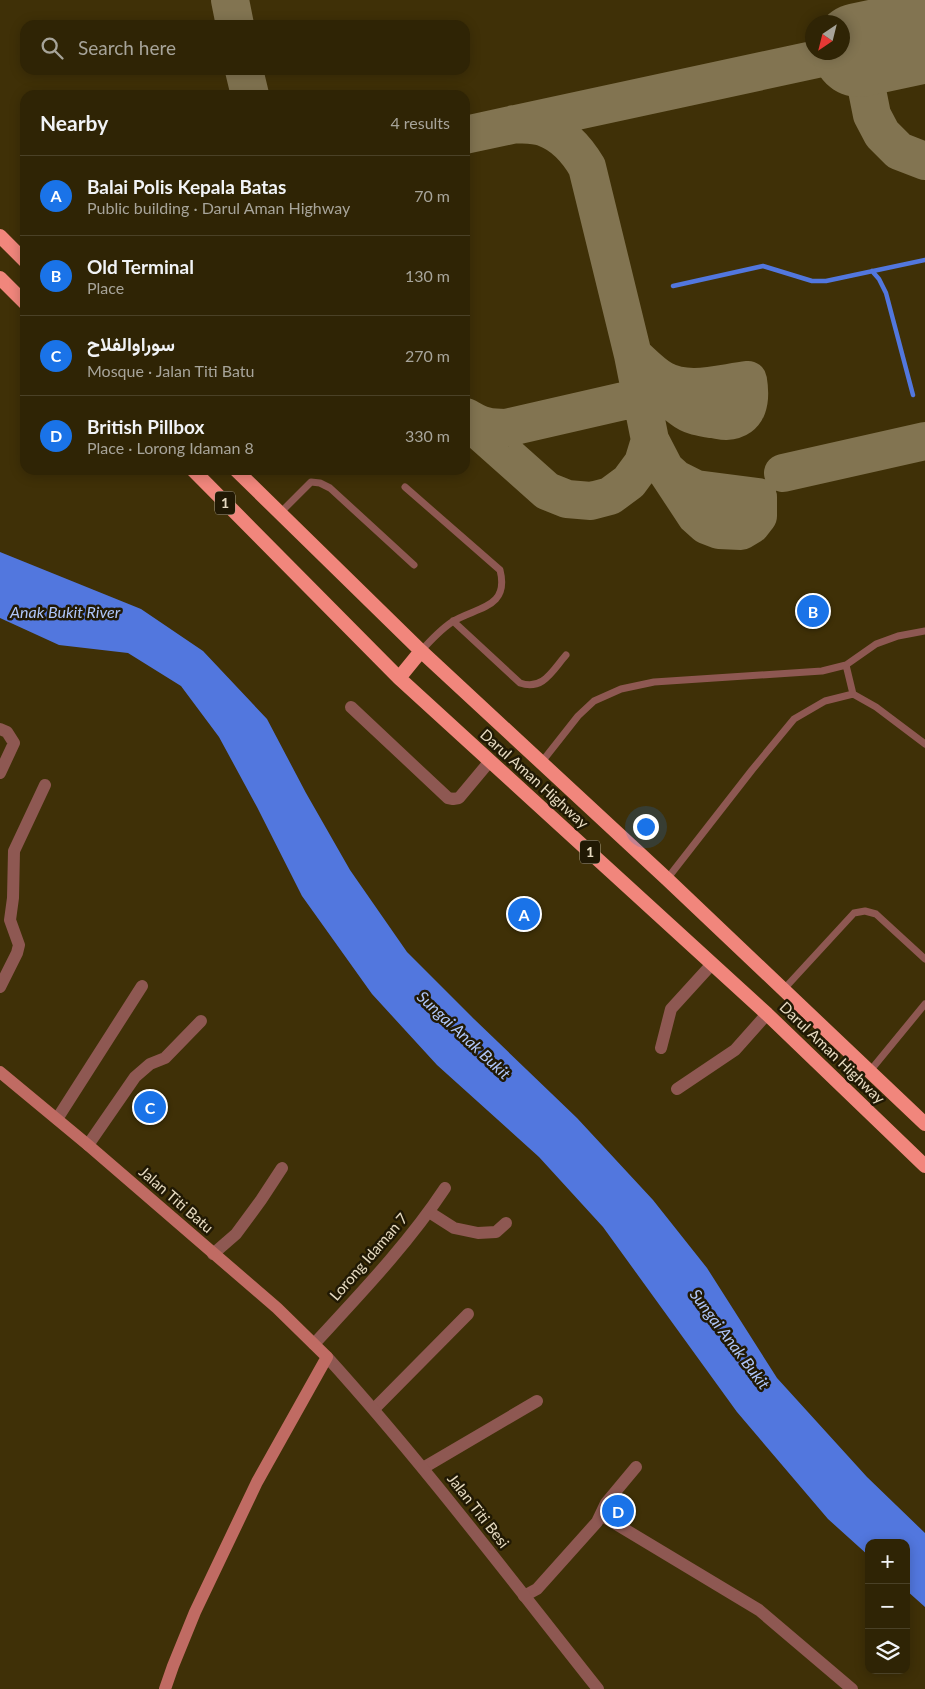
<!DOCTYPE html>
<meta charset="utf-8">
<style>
:root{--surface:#2f2405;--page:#3b3013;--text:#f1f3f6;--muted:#a7a49a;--line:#4a4127;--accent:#1a73e8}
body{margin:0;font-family:Lato,Vazirmatn,sans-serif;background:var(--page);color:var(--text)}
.controls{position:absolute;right:15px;bottom:15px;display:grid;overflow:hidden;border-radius:10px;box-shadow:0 2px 12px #0003}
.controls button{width:45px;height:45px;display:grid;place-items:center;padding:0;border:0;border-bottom:1px solid var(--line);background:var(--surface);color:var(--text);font:25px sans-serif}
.compass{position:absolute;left:805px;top:15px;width:45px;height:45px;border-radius:50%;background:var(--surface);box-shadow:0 2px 12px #0003;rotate:215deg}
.you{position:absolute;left:645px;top:826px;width:18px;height:18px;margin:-12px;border:4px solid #fff;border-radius:50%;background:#1a73e8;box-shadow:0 0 0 8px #1a73e833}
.badge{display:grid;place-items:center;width:32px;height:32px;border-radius:50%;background:var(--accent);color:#fff;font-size:16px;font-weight:700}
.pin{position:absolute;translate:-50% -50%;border:2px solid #fff;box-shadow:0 1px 5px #0006}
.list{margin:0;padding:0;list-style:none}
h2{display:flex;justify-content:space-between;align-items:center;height:65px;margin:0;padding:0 20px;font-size:21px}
h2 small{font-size:16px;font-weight:400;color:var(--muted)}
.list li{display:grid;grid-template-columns:32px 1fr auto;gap:15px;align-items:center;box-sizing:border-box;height:80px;padding:0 20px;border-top:1px solid var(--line)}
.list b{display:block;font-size:19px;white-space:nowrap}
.list p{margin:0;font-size:16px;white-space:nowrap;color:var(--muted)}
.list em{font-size:16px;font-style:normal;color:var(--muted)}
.icon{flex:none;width:28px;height:28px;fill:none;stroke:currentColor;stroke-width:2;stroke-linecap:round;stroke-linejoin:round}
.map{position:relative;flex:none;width:925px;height:1689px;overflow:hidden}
.search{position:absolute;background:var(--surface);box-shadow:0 2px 12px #0003;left:20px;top:20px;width:450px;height:55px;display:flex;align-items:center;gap:12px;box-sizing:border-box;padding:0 18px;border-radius:15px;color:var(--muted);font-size:19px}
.panel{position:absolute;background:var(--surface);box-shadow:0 2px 12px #0003;left:20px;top:90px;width:450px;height:385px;border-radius:15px}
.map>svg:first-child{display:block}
.water{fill:#5277de}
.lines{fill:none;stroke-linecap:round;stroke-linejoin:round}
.stream{stroke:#5277de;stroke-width:4.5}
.taxiway{stroke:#827451;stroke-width:38}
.runway{stroke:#827451;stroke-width:94}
.service{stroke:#8e5852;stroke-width:7}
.minor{stroke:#8e5852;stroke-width:12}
.tertiary{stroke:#8e5852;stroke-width:12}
.secondary{stroke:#c06b63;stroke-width:12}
.trunk{stroke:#f1867c;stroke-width:14}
.labels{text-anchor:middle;stroke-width:5;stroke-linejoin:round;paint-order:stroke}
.shield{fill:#211904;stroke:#aca188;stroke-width:1}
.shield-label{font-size:14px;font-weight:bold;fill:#e7dbc1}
.street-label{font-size:15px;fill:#e7dbc1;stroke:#211904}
.water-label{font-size:16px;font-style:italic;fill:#afc6f9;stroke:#211904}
</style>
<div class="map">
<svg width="925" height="1689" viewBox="0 0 925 1689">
<rect width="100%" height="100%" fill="#3f3007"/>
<path class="water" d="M 0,552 L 141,609 L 203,651 L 267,719 L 306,793 L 350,870 L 407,952 L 474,1019 L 577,1118 L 653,1200 L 707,1268 L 777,1378 L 867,1477 L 925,1533 L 925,1607 L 906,1590 L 906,1543 L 869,1543 L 869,1556 L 828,1519 L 737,1412 L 603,1227 L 539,1157 L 437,1065 L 372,994 L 302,896 L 257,807 L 219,737 L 181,686 L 128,653 L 59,645 L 0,618 Z"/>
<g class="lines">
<path class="stream" d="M 872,271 L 879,279 L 886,293 L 913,395
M 673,286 L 763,266 L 812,281 L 826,281 L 925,260"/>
<path class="taxiway" d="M 230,0 L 235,25
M 244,70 L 250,95
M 514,124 C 523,125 536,124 545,128 C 564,135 577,150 587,167 L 633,355 L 650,440 L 665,469 L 696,516 L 706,525 L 719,530 L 741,531 L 751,525 L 758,516 L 758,497 L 696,489 L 676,479 L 665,469
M 465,135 L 859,50 L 872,115 L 882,134 L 899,151 L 925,161
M 633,355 C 642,363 652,374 663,380 C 688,394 721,383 748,380 C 751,398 750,420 726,421 C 721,421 716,419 711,419 C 700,417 691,416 682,409 C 665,397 647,371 633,355 Z
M 466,417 C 481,426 488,428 506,428 L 641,397 L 660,395 L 667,397
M 465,418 L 547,491 L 567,499 L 591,501 L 610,496 L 629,482 L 643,463 L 650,440
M 783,473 L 925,441"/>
<path class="runway" d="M 859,50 L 925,36"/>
<path class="service" d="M 405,487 L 500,570 C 510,609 475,607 452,622 C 440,630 430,641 421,651
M 279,514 L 311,482 L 320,483 L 330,488 L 414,565
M 453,621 L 520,683 C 543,691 552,671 566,655
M 846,665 L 853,694
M 541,763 L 578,716 L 594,701 L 621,689 L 654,682 L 822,671 L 846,665 L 876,644 L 898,636 L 925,631
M 667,879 L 752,770 L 794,719 L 825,701 L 853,694 L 876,707 L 925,744
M 784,989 L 854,913 L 865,911 L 876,914 L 925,959
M 870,1071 L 925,1004"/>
<path class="minor" d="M 351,707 L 448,798 L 453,799 L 459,798 L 490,761
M 0,729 L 7,732 L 14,743 L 0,773
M 0,987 L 17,953 L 19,945 L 10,920 L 13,898 L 14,851 L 45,785
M 661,1048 L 671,1009 L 712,964
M 677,1089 L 735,1050 L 767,1014
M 57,1119 L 142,986
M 88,1145 L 135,1077 L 150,1064 L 165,1058 L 201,1021
M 429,1212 L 454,1228 L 478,1233 L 496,1232 L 506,1223
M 213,1254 L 236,1234 L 261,1200 L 282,1168
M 314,1344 C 360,1294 408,1244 445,1188
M 374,1409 L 468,1314
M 423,1468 L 537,1401
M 601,1515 L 759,1610 L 852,1689
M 524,1596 L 537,1589 L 597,1522 L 606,1503 L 636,1467"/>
<path class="tertiary" d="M 327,1357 C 423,1463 509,1577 598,1689"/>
<path class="secondary" d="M 0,1072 L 88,1145 L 277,1308 L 327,1357 L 257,1482 L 195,1612 L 173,1666 L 165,1689"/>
<path class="trunk" d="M 0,236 L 25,261
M 0,278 L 25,303
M 193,470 L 399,678 L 767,1014 L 925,1166
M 236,470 L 421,651 L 667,879 L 925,1124
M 399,678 L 421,651"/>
</g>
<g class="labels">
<g class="shield">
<rect x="215" y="491.5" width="20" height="23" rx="4"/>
<rect x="580" y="840.5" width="20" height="23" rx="4"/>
</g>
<g class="shield-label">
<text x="225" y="508">1</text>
<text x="590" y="857">1</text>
</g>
<g class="street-label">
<text transform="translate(534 779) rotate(42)" y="5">Darul Aman Highway</text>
<text transform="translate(832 1053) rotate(44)" y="5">Darul Aman Highway</text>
<text transform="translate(176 1200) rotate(41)" y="5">Jalan Titi Batu</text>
<text transform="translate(369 1257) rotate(-49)" y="5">Lorong Idaman 7</text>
<text transform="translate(478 1511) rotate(52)" y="5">Jalan Titi Besi</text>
</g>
<g class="water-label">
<text x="65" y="618">Anak Bukit River</text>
<text transform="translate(464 1035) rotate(43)" y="6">Sungai Anak Bukit</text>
<text transform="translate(730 1339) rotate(53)" y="6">Sungai Anak Bukit</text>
</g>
</g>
</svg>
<div class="controls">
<button>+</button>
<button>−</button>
<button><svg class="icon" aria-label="layers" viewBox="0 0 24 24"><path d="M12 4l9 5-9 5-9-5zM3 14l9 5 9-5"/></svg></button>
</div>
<svg class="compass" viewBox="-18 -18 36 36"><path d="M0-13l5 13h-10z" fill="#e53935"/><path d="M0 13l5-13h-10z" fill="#a7a49a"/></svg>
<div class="you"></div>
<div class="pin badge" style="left:524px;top:914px">A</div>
<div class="pin badge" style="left:813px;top:611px">B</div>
<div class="pin badge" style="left:150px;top:1107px">C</div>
<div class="pin badge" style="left:618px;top:1511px">D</div>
<div class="search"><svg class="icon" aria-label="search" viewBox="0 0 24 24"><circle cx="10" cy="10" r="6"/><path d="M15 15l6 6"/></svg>Search here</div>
<section class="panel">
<h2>Nearby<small>4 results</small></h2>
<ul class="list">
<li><span class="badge">A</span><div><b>Balai Polis Kepala Batas</b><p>Public building · Darul Aman Highway</p></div><em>70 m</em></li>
<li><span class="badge">B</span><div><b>Old Terminal</b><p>Place</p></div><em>130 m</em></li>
<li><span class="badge">C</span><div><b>سوراوالفلاح</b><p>Mosque · Jalan Titi Batu</p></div><em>270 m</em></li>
<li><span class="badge">D</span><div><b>British Pillbox</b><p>Place · Lorong Idaman 8</p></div><em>330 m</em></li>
</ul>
</section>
</div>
